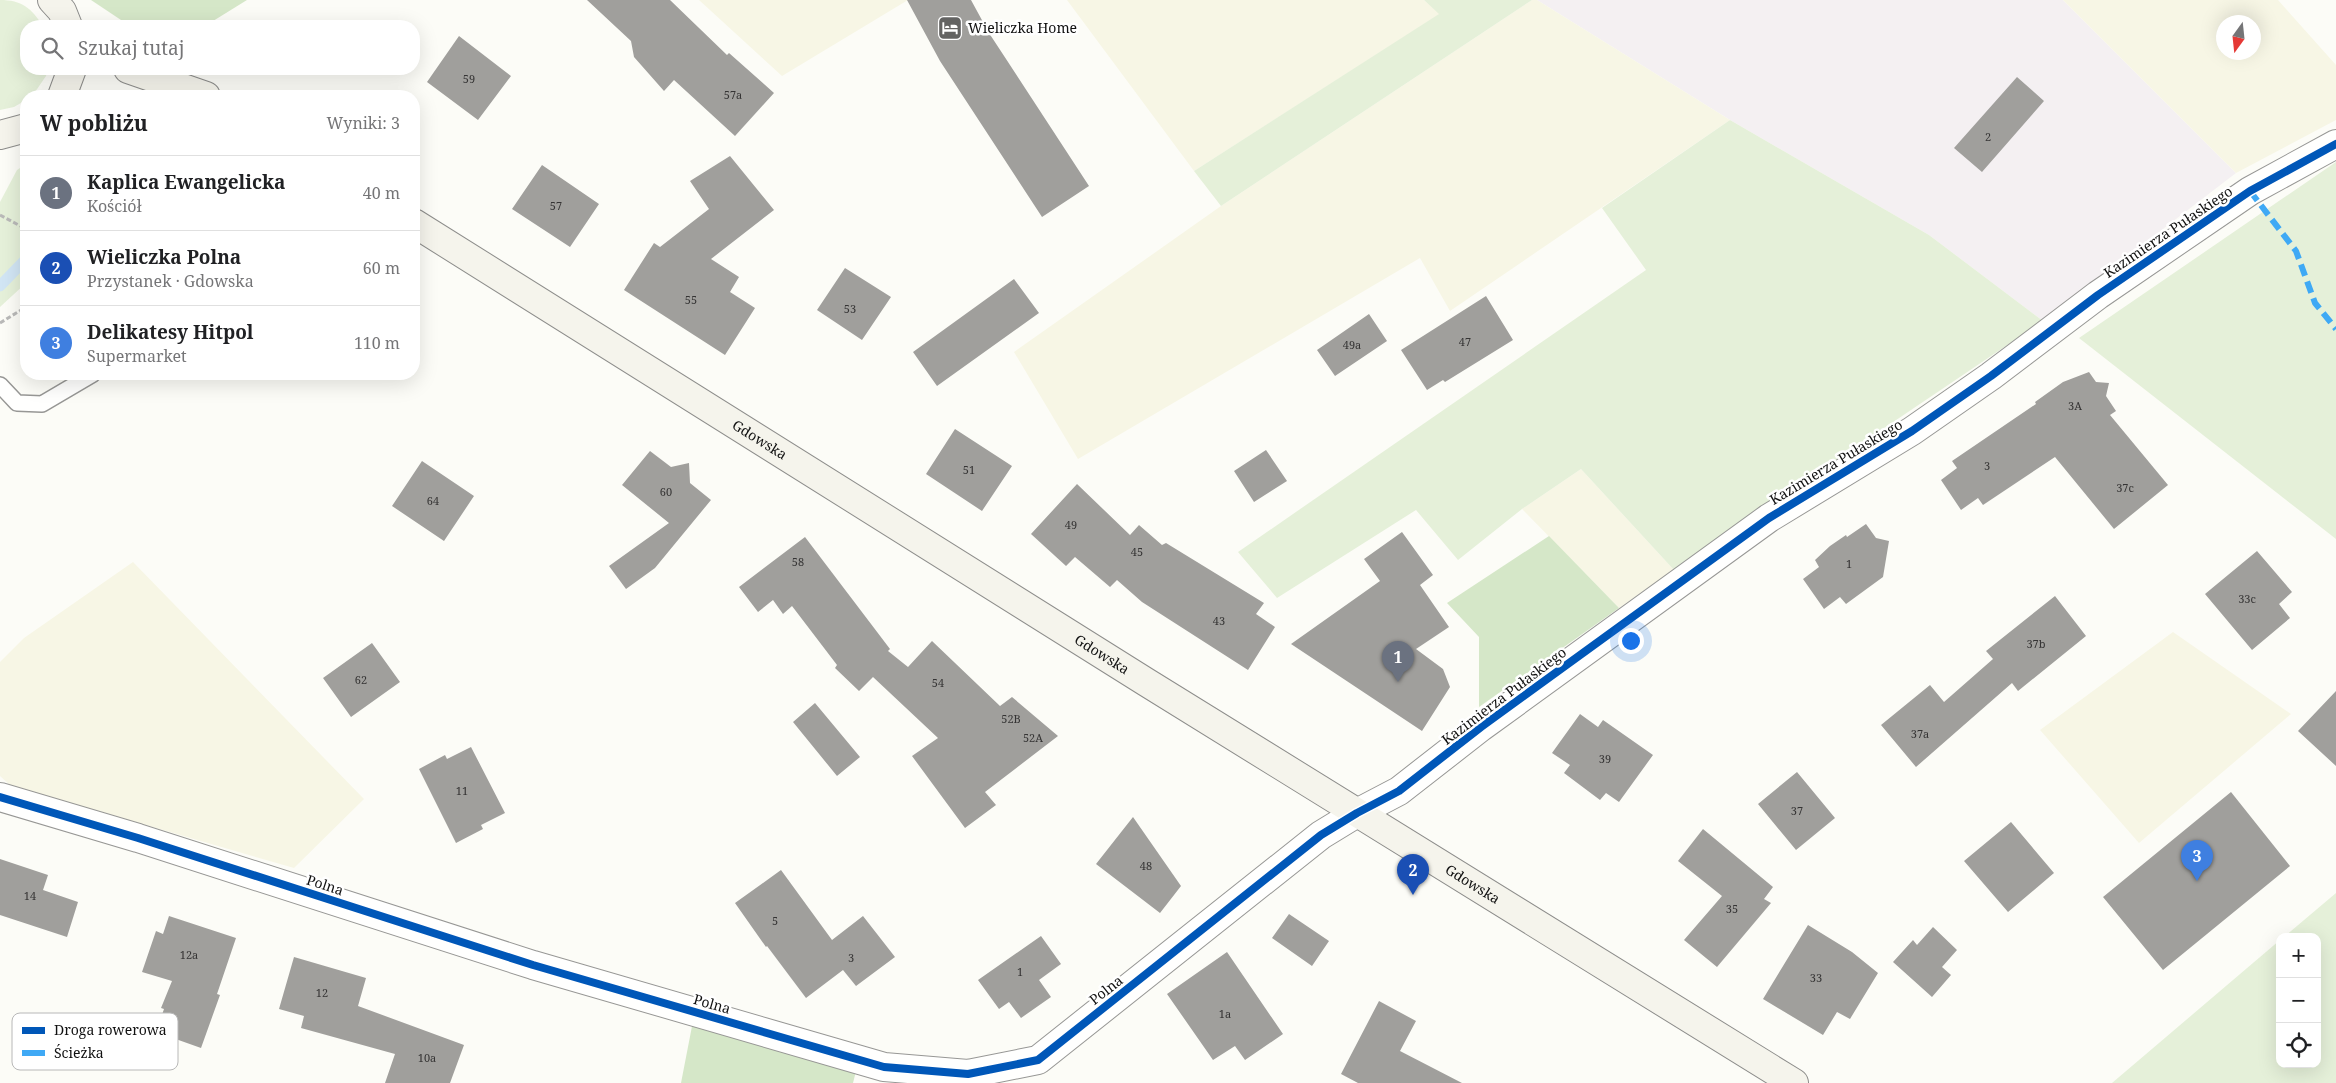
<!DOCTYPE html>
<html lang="pl">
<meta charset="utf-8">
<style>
:root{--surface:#fff;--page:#f2f2f2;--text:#202124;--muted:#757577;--line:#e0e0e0;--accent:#b45309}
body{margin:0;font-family:"Noto Serif",serif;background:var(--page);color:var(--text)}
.controls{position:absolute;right:15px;bottom:15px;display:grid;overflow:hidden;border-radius:10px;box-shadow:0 5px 20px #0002}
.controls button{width:45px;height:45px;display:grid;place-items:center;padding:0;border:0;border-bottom:1px solid var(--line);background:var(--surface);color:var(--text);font:25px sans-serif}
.compass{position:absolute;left:2216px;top:15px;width:45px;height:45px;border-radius:50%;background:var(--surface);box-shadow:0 5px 20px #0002;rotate:195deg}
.you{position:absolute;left:1630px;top:640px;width:18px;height:18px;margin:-12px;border:4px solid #fff;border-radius:50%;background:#1a73e8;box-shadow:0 0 0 8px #1a73e833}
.badge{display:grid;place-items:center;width:32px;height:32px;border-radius:50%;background:var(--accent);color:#fff;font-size:16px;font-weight:700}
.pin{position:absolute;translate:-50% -41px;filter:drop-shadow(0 1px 2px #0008)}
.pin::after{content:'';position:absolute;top:26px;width:18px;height:15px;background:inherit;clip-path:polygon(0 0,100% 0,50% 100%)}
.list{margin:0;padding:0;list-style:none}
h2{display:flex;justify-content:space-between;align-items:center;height:65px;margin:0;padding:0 20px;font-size:21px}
h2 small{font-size:16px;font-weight:400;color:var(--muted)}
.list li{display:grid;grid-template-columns:32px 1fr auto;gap:15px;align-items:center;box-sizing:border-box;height:75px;padding:0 20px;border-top:1px solid var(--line)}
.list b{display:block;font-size:19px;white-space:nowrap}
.list p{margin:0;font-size:16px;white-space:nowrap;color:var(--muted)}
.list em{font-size:16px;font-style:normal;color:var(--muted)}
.icon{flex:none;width:28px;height:28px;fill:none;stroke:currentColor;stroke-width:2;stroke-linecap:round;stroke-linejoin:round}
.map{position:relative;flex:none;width:2336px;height:1083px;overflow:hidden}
.search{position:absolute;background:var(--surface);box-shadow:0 5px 20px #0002;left:20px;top:20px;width:400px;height:55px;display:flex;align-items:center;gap:12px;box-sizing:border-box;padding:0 18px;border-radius:20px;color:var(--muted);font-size:19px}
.panel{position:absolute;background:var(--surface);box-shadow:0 5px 20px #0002;left:20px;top:90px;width:400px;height:290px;border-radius:20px}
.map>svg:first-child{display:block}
.industrial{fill:#f4f0f2}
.farmland{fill:#f7f6e5;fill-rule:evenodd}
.green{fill:#e5f0d9}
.forest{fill:#d5e7c8}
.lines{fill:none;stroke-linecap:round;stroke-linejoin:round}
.stream{stroke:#d1e5f4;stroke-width:11}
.building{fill:#a09f9c}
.lane-casing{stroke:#979795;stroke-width:18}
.street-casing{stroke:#979795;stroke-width:30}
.secondary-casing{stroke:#8d8d8b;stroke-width:30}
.path{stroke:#b9b9b8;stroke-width:3;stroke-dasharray:5 2.5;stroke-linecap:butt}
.lane{stroke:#fffffe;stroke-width:15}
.street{stroke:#fffffe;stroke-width:28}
.secondary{stroke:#f5f4ec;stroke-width:28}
.quiet{stroke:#3fa9f5;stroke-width:6;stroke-dasharray:12 6;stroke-linecap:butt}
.cycleway-casing{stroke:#fff;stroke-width:11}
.cycleway{stroke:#0057b8;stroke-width:8}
.labels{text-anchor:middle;stroke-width:5;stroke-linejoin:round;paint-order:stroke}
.number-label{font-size:11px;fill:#353434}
.poi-label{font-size:14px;fill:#111;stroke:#fff;text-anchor:start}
.street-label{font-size:14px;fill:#111;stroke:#fff}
.key{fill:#fff;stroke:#b8b8b8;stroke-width:1}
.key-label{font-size:14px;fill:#111}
</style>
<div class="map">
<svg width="2336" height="1083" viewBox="0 0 2336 1083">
<rect width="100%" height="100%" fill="#fcfcf7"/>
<path class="industrial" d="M 1537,0 L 2063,0 L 2236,173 L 2043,321 L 1929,235 L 1730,120 Z"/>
<path class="farmland" d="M 699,0 L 908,0 L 782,76 Z
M 1067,0 L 1424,0 L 1440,14 L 1194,171 Z
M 1532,0 L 1537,0 L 1730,120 L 1450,311 L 1420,258 L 1078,459 L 1014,352 L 1221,206 Z
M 2063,0 L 2278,0 L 2336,65 L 2336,120 L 2236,173 ZM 2224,22 L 2254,22 L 2254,52 L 2224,52 Z
M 1581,469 L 1674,570 L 1619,608 L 1522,509 Z
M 133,562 L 364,799 L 294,868 L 11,786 L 0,776 L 0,662 L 24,638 Z
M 2173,632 L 2291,714 L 2139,843 L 2040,730 Z"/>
<path class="green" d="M 0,0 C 22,0 31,8 43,26 L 26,26 L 26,69 L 48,69 L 46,76 L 33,95 L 26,96 L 26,100 L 14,107 L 0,110 Z
M 1424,0 L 1532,0 L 1221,206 L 1194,171 L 1439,14 Z
M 1730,120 L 1929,235 L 2043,321 L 1674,570 L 1581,469 L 1522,509 L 1458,560 L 1416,510 L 1277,598 L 1238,552 L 1646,270 L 1602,208 Z
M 2336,162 L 2336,539 L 2079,338 Z
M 26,164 L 26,283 L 0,307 L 0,202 L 17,170 Z
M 2336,893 L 2336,1083 L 2112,1083 L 2280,940 L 2280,1064 L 2317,1064 L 2317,937 L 2284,937 Z"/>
<path class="forest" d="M 91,0 L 247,0 L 205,26 L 130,26 Z
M 1549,536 L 1619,608 L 1479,707 L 1479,637 L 1447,603 Z
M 693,1021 L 856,1071 L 853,1083 L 681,1083 Z"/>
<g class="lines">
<path class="stream" d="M 0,286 L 26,259"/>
</g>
<path class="building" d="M 587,0 L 670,0 L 727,55 L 729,53 L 774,93 L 735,136 L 674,80 L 664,91 L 634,57 L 631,41 Z
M 907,0 L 971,0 L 989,33 L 1089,186 L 1042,217 L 940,61 Z
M 459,36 L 511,76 L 478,120 L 427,82 Z
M 2017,77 L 2044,101 L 1982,172 L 1954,148 Z
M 730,156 L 774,210 L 711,259 L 739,277 L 730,292 L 755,308 L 725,355 L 624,290 L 654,243 L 660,247 L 709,209 L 690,181 Z
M 542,165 L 599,204 L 570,247 L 512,209 Z
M 845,268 L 891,297 L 862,340 L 817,310 Z
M 1014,279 L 1039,313 L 937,386 L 913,352 Z
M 1486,296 L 1513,340 L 1445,382 L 1443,380 L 1427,390 L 1401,350 Z
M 1369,314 L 1387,341 L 1335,376 L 1317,350 Z
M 2089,372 L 2096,382 L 2109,383 L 2106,396 L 2116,411 L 2110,415 L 2168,485 L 2114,529 L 2055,457 L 1983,505 L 1978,498 L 1961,510 L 1941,480 L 1957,468 L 1952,461 L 2036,404 L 2035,402 L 2063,382 Z
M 955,429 L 1012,466 L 982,511 L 926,474 Z
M 1266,450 L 1287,481 L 1254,502 L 1234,471 Z
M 650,451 L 671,467 L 689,463 L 690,483 L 711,500 L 655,568 L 626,589 L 609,566 L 669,523 L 622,485 Z
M 422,461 L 474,496 L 444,541 L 392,506 Z
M 1077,484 L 1130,535 L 1139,525 L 1162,545 L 1166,543 L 1264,603 L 1256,614 L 1275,627 L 1248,670 L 1142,602 L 1117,580 L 1110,587 L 1075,557 L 1066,566 L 1031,534 Z
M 1866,524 L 1876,538 L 1889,541 L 1883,577 L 1846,604 L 1840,597 L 1824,609 L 1803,579 L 1819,567 L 1815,560 L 1830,546 L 1846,535 L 1847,537 Z
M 1402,532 L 1433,575 L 1420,585 L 1449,627 L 1416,649 L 1443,669 L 1450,687 L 1422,731 L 1291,644 L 1380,581 L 1364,559 Z
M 805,537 L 890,649 L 888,651 L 908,667 L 932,641 L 1000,706 L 1012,697 L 1058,736 L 985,792 L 996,805 L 965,828 L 912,756 L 938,738 L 873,677 L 859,691 L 835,668 L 837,665 L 792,606 L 783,614 L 773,600 L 758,612 L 739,587 Z
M 2257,551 L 2292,592 L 2279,604 L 2290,618 L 2252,650 L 2205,594 Z
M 2055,596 L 2086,636 L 2018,691 L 2012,683 L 1916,767 L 1881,725 L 1930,685 L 1944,702 L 1993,659 L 1986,651 Z
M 372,643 L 400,682 L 351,717 L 323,678 Z
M 2336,691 L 2336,766 L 2298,731 Z
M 815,703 L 860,757 L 837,776 L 793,722 Z
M 1580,714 L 1598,727 L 1603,720 L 1653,755 L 1619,802 L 1606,793 L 1600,800 L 1564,773 L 1570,765 L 1552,753 Z
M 471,747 L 505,813 L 481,825 L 483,829 L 456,843 L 419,769 L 445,755 L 447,759 Z
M 1797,772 L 1835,818 L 1796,850 L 1758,804 Z
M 2231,792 L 2290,866 L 2163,970 L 2103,897 Z
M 1133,817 L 1181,886 L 1160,913 L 1096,864 Z
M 2011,822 L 2054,873 L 2008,912 L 1964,861 Z
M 1703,829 L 1773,887 L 1764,899 L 1771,903 L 1717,967 L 1684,940 L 1722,896 L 1678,861 Z
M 0,859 L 48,875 L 43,890 L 78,902 L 67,937 L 0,915 Z
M 781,870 L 832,940 L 863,916 L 895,957 L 856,986 L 843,970 L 806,998 L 767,946 L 766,947 L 735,903 Z
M 1289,914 L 1329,941 L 1312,966 L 1272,938 Z
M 169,916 L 236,938 L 217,994 L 220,995 L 201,1048 L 156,1032 L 164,1009 L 161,1008 L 172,981 L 142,972 L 156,931 L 163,934 Z
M 1808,925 L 1852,952 L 1878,973 L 1850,1019 L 1837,1012 L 1823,1035 L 1763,999 Z
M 1933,927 L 1957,950 L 1942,967 L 1951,975 L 1932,997 L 1893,962 L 1913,940 L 1917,945 Z
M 1041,936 L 1061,964 L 1039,980 L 1051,997 L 1021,1018 L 1009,1002 L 999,1009 L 978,980 Z
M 1227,952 L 1283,1034 L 1245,1060 L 1235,1046 L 1213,1060 L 1167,994 Z
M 294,957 L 366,978 L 358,1006 L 464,1045 L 450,1083 L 385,1083 L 395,1054 L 301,1028 L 304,1016 L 279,1009 Z
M 1379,1001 L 1416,1021 L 1400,1051 L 1462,1083 L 1358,1083 L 1341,1074 Z"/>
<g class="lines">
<defs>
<path id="lane" d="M 0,385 L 17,403 L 42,404 L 93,374"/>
<path id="street" d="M 0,797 L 138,838 L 533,965 L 884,1067 L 968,1074 L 1038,1060 L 1321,835 L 1357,813 L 1399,791 L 1481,727 L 1769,518 L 1912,431 L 1991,376 L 2098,295 L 2250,191 L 2336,144"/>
<g id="secondary">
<path d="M 52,0 L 62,11 L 68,26"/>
<path d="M 128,69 L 206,96"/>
<path d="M 62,96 L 72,69"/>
<path d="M 0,135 L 26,128"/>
<path id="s1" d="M 414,223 L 1146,682 L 1794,1083"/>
</g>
</defs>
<use href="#lane" class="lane-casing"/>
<use href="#street" class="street-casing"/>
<use href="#secondary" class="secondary-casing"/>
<path class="path" d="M 0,215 L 26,229
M 0,323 L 26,307"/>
<use href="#lane" class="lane"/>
<use href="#street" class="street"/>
<use href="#secondary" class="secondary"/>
<path class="quiet" d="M 2250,191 L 2296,251 L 2315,303 L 2336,329"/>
<defs>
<path id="cycleway" d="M 0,797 L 138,838 L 533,965 L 884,1067 L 968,1074 L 1038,1060 L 1321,835 L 1357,813 L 1399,791 L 1481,727 L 1769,518 L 1912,431 L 1991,376 L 2098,295 L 2250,191 L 2336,144"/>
</defs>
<use href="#cycleway" class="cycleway-casing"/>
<use href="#cycleway" class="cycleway"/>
</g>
<defs>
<symbol id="hotel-square" viewBox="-11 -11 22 22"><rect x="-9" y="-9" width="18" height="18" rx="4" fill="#636362" stroke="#fff"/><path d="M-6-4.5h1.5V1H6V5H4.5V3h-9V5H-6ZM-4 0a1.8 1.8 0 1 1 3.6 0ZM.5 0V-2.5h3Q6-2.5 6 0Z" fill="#fff"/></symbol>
</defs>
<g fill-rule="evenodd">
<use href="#hotel-square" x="936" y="14" width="28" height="28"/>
</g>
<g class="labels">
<g class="number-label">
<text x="469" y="83">59</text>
<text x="733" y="99">57a</text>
<text x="1988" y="141">2</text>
<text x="556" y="210">57</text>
<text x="691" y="304">55</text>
<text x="850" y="313">53</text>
<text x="1465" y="346">47</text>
<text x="1352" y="349">49a</text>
<text x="2075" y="410">3A</text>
<text x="1987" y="470">3</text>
<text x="969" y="474">51</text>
<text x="2125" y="492">37c</text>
<text x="666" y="496">60</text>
<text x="433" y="505">64</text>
<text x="1071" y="529">49</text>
<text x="1137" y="556">45</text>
<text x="798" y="566">58</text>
<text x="1849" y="568">1</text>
<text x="2247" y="603">33c</text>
<text x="1219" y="625">43</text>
<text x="2036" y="648">37b</text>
<text x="361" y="684">62</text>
<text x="938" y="687">54</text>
<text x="1011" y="723">52B</text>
<text x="1920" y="738">37a</text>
<text x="1033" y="742">52A</text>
<text x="1605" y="763">39</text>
<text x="462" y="795">11</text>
<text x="1797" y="815">37</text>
<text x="1146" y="870">48</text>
<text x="30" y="900">14</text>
<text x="1732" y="913">35</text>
<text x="775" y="925">5</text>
<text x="189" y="959">12a</text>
<text x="851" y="962">3</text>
<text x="1020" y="976">1</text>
<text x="1816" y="982">33</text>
<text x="322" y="997">12</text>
<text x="1225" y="1018">1a</text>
<text x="427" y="1062">10a</text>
</g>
<g class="poi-label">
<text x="968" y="33">Wieliczka Home</text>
</g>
<g class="street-label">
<text transform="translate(2168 232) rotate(-34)" y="5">Kazimierza Pułaskiego</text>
<text dy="5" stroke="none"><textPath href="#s1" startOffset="408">Gdowska</textPath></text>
<text transform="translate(1836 462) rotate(-31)" y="5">Kazimierza Pułaskiego</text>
<text dy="5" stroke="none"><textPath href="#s1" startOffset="812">Gdowska</textPath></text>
<text transform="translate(1504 696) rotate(-37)" y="5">Kazimierza Pułaskiego</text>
<text dy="5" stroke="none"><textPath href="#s1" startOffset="1248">Gdowska</textPath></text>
<text transform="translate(325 885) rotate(18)" y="5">Polna</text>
<text transform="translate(1106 990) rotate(-38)" y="5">Polna</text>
<text transform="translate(712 1004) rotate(16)" y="5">Polna</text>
</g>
</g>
<rect x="12" y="1013" width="166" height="57" rx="8" class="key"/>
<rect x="22" y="1027" width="23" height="7" fill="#0057b8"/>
<rect x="22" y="1050" width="23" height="6" fill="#3fa9f5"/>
<g class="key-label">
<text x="54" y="1035">Droga rowerowa</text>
<text x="54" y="1058">Ścieżka</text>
</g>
</svg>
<div class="controls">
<button>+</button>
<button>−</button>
<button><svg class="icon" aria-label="locate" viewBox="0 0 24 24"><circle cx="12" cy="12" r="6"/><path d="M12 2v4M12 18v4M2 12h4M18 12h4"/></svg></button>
</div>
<svg class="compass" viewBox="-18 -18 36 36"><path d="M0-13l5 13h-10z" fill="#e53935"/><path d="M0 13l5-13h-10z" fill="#757577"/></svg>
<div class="you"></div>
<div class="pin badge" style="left:1398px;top:682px;background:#6b7280">1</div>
<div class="pin badge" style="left:1413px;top:895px;background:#1a4fb4">2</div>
<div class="pin badge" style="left:2197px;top:881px;background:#3f7fe0">3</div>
<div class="search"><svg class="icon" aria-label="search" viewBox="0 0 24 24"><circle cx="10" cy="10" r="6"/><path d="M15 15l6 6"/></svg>Szukaj tutaj</div>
<section class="panel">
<h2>W pobliżu<small>Wyniki: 3</small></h2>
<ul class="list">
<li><span class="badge" style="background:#6b7280">1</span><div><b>Kaplica Ewangelicka</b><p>Kościół</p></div><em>40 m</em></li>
<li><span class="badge" style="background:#1a4fb4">2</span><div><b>Wieliczka Polna</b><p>Przystanek · Gdowska</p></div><em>60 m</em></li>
<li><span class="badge" style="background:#3f7fe0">3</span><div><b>Delikatesy Hitpol</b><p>Supermarket</p></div><em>110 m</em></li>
</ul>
</section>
</div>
